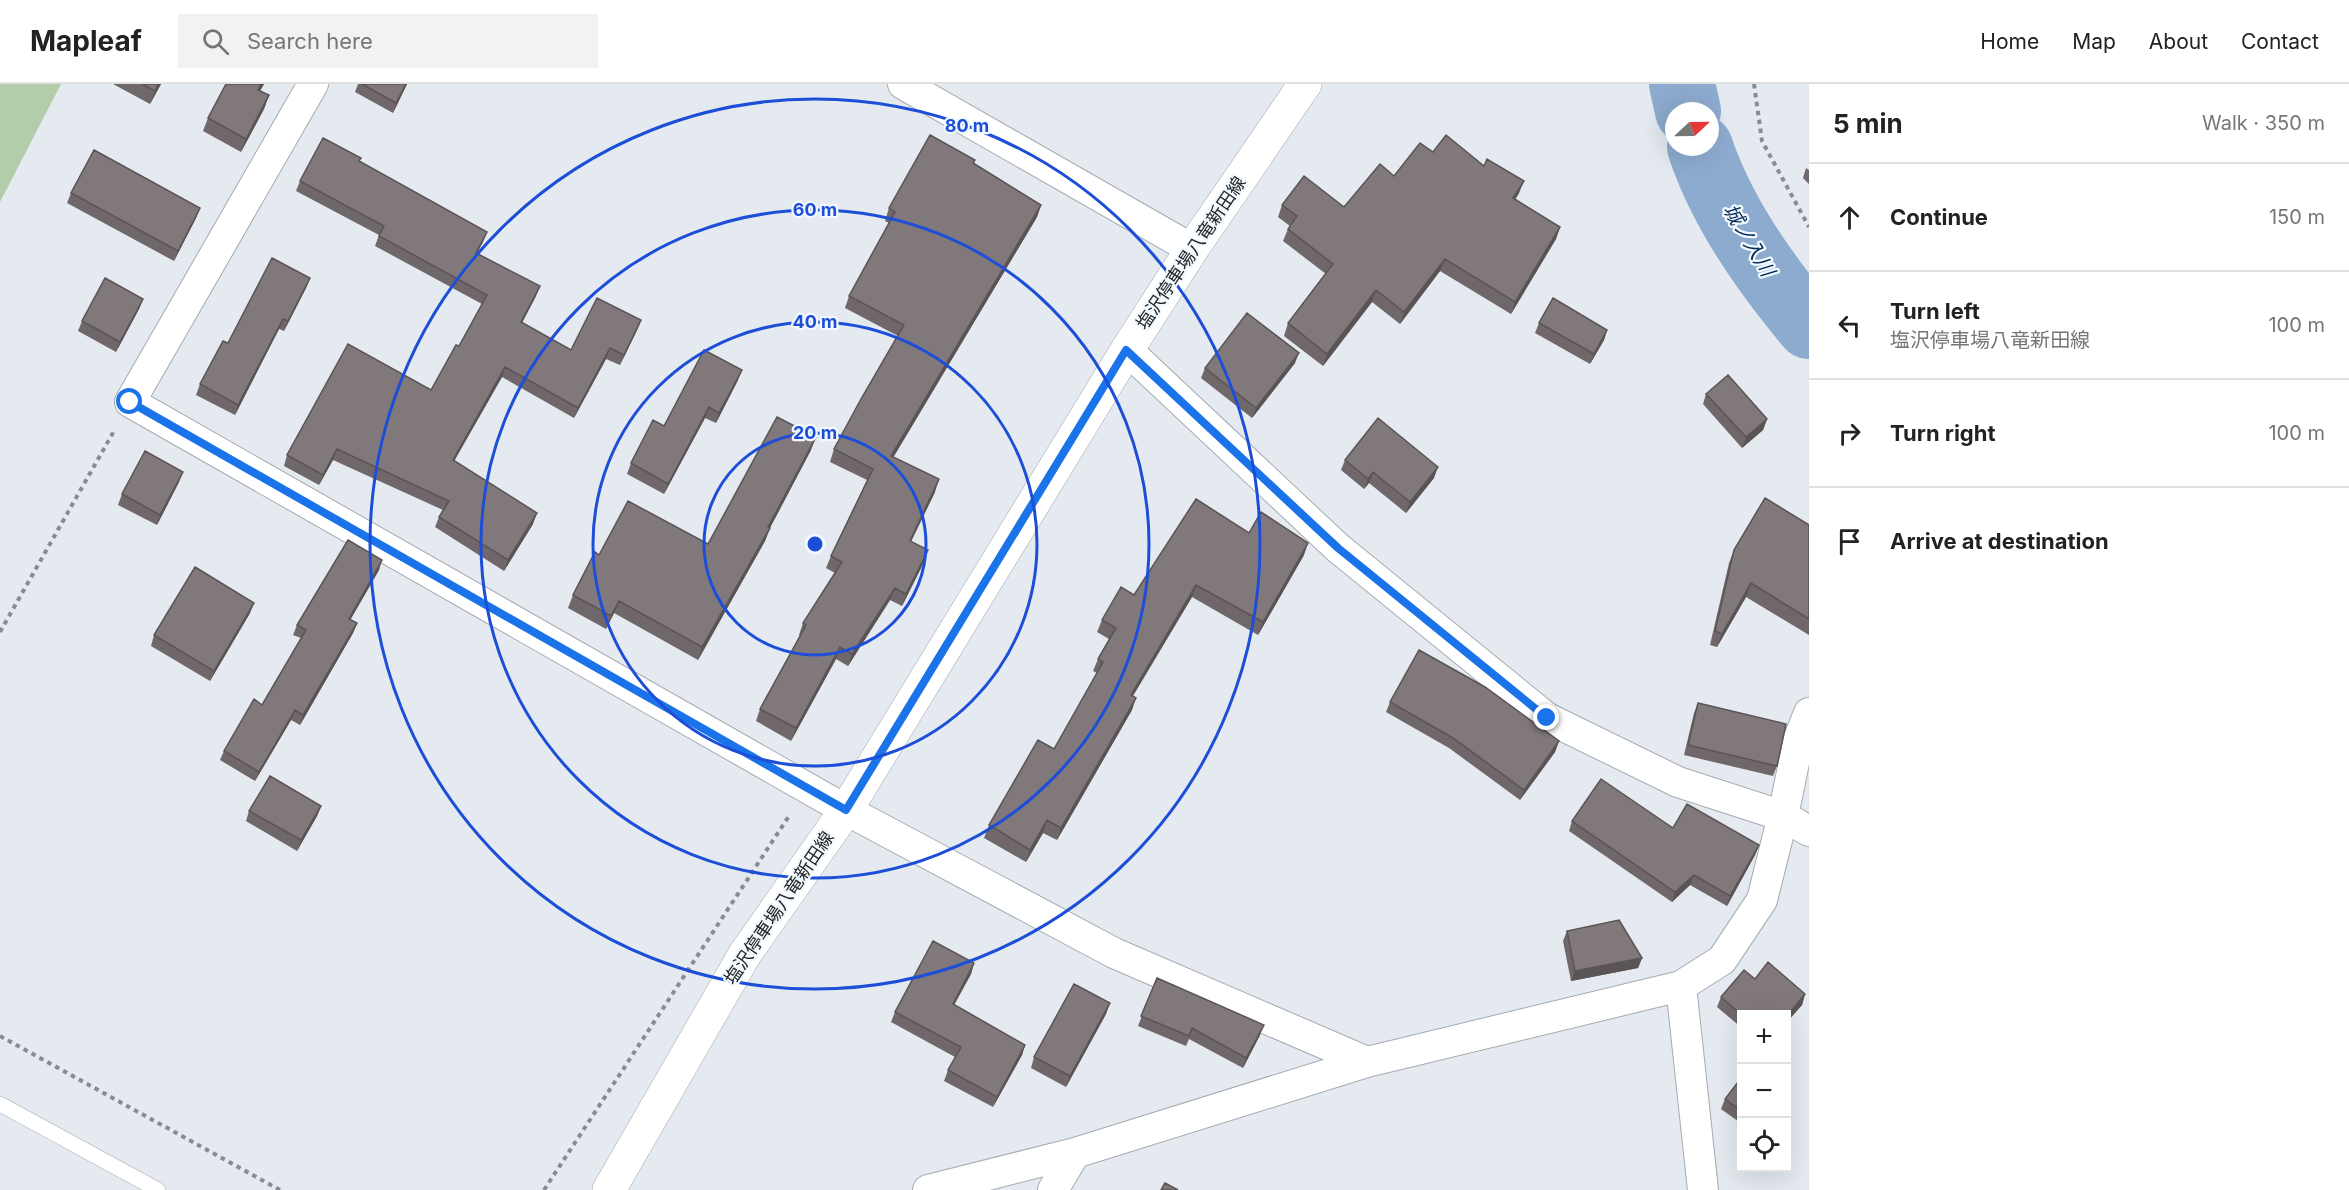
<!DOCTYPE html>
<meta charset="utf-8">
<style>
:root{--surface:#fff;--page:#f2f2f2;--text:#222;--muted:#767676;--line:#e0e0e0}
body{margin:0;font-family:Inter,"Noto Sans JP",sans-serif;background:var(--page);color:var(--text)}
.controls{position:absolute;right:18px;bottom:18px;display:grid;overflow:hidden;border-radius:0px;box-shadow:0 6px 24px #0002}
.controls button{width:54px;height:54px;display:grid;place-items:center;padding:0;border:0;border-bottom:2px solid var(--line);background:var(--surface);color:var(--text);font:30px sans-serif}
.compass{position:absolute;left:1665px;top:18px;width:54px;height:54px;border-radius:50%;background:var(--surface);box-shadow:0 6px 24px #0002;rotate:68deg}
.stop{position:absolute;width:18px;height:18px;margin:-14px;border:4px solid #1a73e8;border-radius:50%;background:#fff}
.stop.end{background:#1a73e8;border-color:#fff;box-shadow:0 2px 6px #0008}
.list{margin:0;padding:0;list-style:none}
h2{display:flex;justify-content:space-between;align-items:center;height:78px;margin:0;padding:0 24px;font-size:26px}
h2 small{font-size:20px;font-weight:400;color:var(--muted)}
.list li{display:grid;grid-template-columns:39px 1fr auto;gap:18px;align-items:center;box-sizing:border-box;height:108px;padding:0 24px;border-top:2px solid var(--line)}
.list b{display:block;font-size:22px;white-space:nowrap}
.list p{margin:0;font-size:20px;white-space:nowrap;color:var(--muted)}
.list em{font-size:20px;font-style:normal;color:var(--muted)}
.icon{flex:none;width:33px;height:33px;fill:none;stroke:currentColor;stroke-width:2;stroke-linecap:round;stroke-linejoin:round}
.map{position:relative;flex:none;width:1809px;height:1106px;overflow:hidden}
header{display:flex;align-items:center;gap:36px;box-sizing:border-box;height:84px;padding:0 30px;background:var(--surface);border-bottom:2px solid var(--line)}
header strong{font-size:28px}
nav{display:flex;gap:33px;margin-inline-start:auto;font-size:21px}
.search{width:420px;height:54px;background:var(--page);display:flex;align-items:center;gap:15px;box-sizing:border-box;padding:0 21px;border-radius:0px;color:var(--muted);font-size:22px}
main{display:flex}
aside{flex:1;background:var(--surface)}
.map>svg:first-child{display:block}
.green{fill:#b2cdaa}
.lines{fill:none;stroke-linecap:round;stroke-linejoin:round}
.river{stroke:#8dabcf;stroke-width:66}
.lane-casing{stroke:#a5abb1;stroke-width:16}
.street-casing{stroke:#a5abb1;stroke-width:32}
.secondary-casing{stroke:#a5abb1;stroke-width:34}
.path{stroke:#888c90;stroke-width:4;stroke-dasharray:4.5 4.5;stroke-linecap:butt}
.lane{stroke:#fff;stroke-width:15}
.street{stroke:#fff;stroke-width:30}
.secondary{stroke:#fff;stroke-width:33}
.wall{fill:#6f676a}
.shaded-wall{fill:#5a5456}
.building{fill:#81787b;stroke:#5a5456;stroke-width:1.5}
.route{stroke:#1a73e8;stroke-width:8}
.ring{fill:none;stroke:#1d4ed8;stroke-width:3}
.labels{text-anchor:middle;stroke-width:4.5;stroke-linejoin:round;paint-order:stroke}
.street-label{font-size:18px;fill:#222426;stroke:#f1f8fe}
.water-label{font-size:20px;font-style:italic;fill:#002b58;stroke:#f1f8fe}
.centre{fill:#1d4ed8;stroke:#f1f8fe;stroke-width:3}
.ring-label{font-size:18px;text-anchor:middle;font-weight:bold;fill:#1d4ed8;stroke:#f1f8fe;stroke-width:4.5;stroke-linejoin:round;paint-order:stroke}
</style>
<header>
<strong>Mapleaf</strong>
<div class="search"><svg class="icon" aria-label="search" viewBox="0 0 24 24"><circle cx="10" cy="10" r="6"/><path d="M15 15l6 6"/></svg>Search here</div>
<nav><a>Home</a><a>Map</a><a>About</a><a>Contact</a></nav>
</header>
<main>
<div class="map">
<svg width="1809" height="1106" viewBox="0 0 1809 1106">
<rect width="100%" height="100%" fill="#e4eaf0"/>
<path class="green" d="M 0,0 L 61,0 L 0,118 Z"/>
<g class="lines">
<path class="river" d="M 1682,0 L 1688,27
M 1700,63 C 1722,129 1765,189 1809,242"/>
<defs>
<path id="lane" d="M 0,1020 L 158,1106"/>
<path id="street" d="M 313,0 L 130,318 L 846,726 L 1114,869 L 1367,978
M 903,0 L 1192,165
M 1127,266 L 1338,464 L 1547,634 L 1678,698 L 1783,732 L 1809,747
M 1681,902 L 1703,1106
M 928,1106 L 1075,1069 L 1367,978 L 1681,902 L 1722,876 L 1762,816 L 1783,732 L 1799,654 L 1809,629
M 1053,1106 L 1075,1069"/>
<path id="secondary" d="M 609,1106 L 745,870 L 846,726 L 1127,266 L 1192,165 L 1305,0"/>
</defs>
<use href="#lane" class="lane-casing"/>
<use href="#street" class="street-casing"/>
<use href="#secondary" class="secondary-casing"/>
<path class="path" d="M 1754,0 L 1762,57 L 1809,143
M 0,548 L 114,347
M 0,952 L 280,1106
M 544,1106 L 789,732"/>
<use href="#lane" class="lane"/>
<use href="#street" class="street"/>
<use href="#secondary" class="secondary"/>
</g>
<path class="wall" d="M 113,0 L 161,0 L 150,20 Z
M 226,0 L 264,0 L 260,7 L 269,11 L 264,25 L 241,68 L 203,47 L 208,34 Z
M 358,0 L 407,0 L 393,29 L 355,8 Z
M 1433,68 L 1484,82 L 1519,109 L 1515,115 L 1560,143 L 1556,155 L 1511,230 L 1440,187 L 1400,240 L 1372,218 L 1323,282 L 1284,252 L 1288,239 L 1326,190 L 1283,157 L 1288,145 L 1290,142 L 1278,133 L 1282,121 L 1344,123 Z
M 361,74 L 359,78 L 483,158 L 477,169 L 536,212 L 522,239 L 571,266 L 641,236 L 637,246 L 620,281 L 606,275 L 574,334 L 502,293 L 454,377 L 533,440 L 504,487 L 435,443 L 439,433 L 443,426 L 333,376 L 319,401 L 284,382 L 287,371 L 431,306 L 459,262 L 482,220 L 375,162 L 379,151 L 296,107 L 300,97 Z
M 975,76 L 974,79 L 1041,121 L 1037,133 L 893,373 L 935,408 L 911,458 L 924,478 L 902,522 L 890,516 L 848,582 L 836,575 L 791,657 L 756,637 L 760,625 L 800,552 L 799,551 L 803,539 L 835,489 L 826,484 L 831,472 L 867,396 L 830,378 L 834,365 L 898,252 L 845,224 L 849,212 L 889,139 L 885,137 L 889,124 Z
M 1806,84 L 1809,86 L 1809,100 L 1803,94 Z
M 71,109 L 200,124 L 196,134 L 174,177 L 67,119 Z
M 310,194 L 306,204 L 284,247 L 279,245 L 235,331 L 196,311 L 200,300 L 228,259 Z
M 143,215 L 139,225 L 116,268 L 78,247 L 82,237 Z
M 1539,239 L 1607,246 L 1604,256 L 1590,280 L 1535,249 Z
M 1295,279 L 1252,334 L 1201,294 L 1205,284 Z
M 738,296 L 716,339 L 705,334 L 664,410 L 627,390 L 631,379 L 664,342 Z
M 1706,310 L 1767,335 L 1763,346 L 1742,364 L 1703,320 Z
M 811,366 L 770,444 L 765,457 L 698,576 L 614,529 L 606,545 L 568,524 L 573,511 L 599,471 L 708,460 Z
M 1345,376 L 1434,394 L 1406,429 L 1369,399 L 1364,405 L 1341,386 Z
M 179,398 L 157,441 L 118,421 L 122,410 Z
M 1809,441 L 1809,551 L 1746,513 L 1717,563 L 1710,561 L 1729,479 L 1734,466 Z
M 1249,449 L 1304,471 L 1258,551 L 1192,513 L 1133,612 L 1132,626 L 1057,756 L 1043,749 L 1026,778 L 984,754 L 989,741 L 1054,665 L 1097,589 L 1093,587 L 1098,575 L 1109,555 L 1097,548 L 1102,536 L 1134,511 Z
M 379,486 L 350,536 L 357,539 L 353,549 L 300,641 L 291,636 L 255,697 L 220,676 L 224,667 L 262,621 L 301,554 L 293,551 L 297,541 Z
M 250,529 L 210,597 L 151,562 L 154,551 Z
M 1390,618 L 1559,657 L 1555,668 L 1520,716 L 1449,664 L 1386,628 Z
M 1698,619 L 1777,682 L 1773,692 L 1684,671 L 1694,629 Z
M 321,722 L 317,732 L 297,767 L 246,737 L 249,727 Z
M 1572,737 L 1673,744 L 1759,761 L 1755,771 L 1727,822 L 1690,801 L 1672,818 L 1569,747 Z
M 1567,847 L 1642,874 L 1638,884 L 1571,897 L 1563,857 Z
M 974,879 L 971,890 L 954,921 L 1025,961 L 1022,971 L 993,1023 L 944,997 L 948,986 L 955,973 L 891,938 L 895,928 Z
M 1157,894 L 1260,951 L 1243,984 L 1189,955 L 1186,962 L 1138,942 Z
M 1755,895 L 1805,910 L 1802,921 L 1786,939 L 1786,930 L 1742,930 L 1742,944 L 1717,923 L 1721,913 Z
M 1106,930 L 1066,1003 L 1031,984 L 1034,973 Z
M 1742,993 L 1742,1040 L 1721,1025 L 1725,1015 Z"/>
<path class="shaded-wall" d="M 158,0 L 161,0 L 150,20 L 155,7 Z
M 261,0 L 264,0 L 253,19 L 258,6 Z
M 406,0 L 407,0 L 393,29 L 396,19 Z
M 269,11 L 264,25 L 241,68 L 246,55 Z
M 1524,97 L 1519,109 L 1509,126 L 1513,114 Z
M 1041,121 L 1037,133 L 887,384 L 891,372 Z
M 200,124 L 196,134 L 174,177 L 178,167 Z
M 1560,143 L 1556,155 L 1511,230 L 1515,218 Z
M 487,148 L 483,158 L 472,179 L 476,169 Z
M 1445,175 L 1440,187 L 1400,240 L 1404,228 Z
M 310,194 L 306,204 L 284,247 L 288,237 Z
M 540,202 L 536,212 L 517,248 L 521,238 Z
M 1376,206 L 1372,218 L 1323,282 L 1327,270 Z
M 143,215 L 139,225 L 116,268 L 120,258 Z
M 283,235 L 279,245 L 235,331 L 238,321 Z
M 641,236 L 637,246 L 620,281 L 624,271 Z
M 1607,246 L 1604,256 L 1590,280 L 1594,270 Z
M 610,264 L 606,275 L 574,334 L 578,324 Z
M 1299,269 L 1295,279 L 1252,334 L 1256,324 Z
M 505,283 L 502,293 L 449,386 L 453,376 Z
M 742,286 L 738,296 L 716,339 L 719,329 Z
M 709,323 L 705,334 L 664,410 L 668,400 Z
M 1767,335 L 1763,346 L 1742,364 L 1746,353 Z
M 816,353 L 811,366 L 764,455 L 770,444 L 765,457 L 698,576 L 702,563 L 768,443 Z
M 337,365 L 333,376 L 319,401 L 323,391 Z
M 1438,383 L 1434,394 L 1406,429 L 1410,418 Z
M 183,388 L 179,398 L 157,441 L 160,431 Z
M 1373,388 L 1369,399 L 1364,405 L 1368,395 Z
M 939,395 L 935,408 L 905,469 L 910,457 Z
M 537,429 L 533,440 L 504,487 L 508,476 Z
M 1308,459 L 1304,471 L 1258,551 L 1263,538 Z
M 928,466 L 924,478 L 902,522 L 906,510 Z
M 382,476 L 379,486 L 345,545 L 349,535 Z
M 1751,499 L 1746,513 L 1717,563 L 1722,550 Z
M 1196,501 L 1192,513 L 1126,623 L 1131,611 Z
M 895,504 L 890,516 L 848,582 L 852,570 Z
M 619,517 L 614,529 L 606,545 L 611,532 Z
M 254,519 L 250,529 L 210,597 L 214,587 Z
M 357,539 L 353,549 L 300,641 L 303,631 Z
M 840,563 L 836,575 L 791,657 L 796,644 Z
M 1136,614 L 1132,626 L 1057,756 L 1061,744 Z
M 295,626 L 291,636 L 255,697 L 259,688 Z
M 1559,657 L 1555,668 L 1520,716 L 1524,706 Z
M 321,722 L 317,732 L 297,767 L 301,756 Z
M 1047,736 L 1043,749 L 1026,778 L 1030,766 Z
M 1759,761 L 1755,771 L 1727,822 L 1730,812 Z
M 1694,791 L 1690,801 L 1672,818 L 1675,808 Z
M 1642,874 L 1638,884 L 1571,897 L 1575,887 Z
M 974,879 L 971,890 L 949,930 L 953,920 Z
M 1805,910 L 1802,921 L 1786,939 L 1786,933 Z
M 1110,919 L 1106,930 L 1066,1003 L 1070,992 Z
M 1264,941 L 1260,951 L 1243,984 L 1246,974 Z
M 1025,961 L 1022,971 L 993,1023 L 997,1013 Z"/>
<path class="building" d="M 142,0 L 158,0 L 155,7 Z
M 226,0 L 261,0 L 258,6 L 269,11 L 246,55 L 208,34 Z
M 362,0 L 406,0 L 396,19 Z
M 930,51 L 975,76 L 973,79 L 1041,121 L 891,372 L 939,395 L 910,457 L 928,466 L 906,510 L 895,504 L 852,570 L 840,563 L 796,644 L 760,625 L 806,541 L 803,539 L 842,478 L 831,472 L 873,385 L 834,365 L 861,315 L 904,241 L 849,212 L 895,128 L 889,124 Z
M 1446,51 L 1484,82 L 1487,75 L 1524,97 L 1513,114 L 1560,143 L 1515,218 L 1445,175 L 1404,228 L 1376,206 L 1327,270 L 1288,239 L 1333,180 L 1288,145 L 1297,132 L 1282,121 L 1304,92 L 1344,123 L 1380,80 L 1394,92 L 1420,59 L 1433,68 Z
M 323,54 L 361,74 L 359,77 L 487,148 L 476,169 L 540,202 L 521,238 L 571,266 L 597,214 L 641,236 L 624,271 L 610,264 L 578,324 L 505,283 L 453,376 L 537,429 L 508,476 L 439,433 L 449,417 L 337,365 L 323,391 L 287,371 L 348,260 L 431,306 L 456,261 L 459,262 L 487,211 L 379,152 L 384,142 L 300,97 Z
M 94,66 L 200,124 L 178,167 L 71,109 Z
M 272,174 L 310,194 L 288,237 L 283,235 L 238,321 L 200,300 L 223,257 L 228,259 Z
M 105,194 L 143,215 L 120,258 L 82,237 Z
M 1553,214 L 1607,246 L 1594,270 L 1539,239 Z
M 1247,229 L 1299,269 L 1256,324 L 1205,284 Z
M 704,266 L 742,286 L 719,329 L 709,323 L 668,400 L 631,379 L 653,336 L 664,342 Z
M 1728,291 L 1767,335 L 1746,353 L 1706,310 Z
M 777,333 L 816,353 L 768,443 L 770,444 L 702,563 L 619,517 L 611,532 L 573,511 L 595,468 L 599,471 L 628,417 L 708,460 Z
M 1378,334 L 1438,383 L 1410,418 L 1373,388 L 1368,395 L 1345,376 Z
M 145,367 L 183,388 L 160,431 L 122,410 Z
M 1765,414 L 1809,441 L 1809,535 L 1751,499 L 1722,550 L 1715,547 L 1734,466 Z
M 1196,415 L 1249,449 L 1261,428 L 1308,459 L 1263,538 L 1196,501 L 1131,611 L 1136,614 L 1061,744 L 1047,736 L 1030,766 L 989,741 L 1038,656 L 1054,665 L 1103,578 L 1098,575 L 1116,544 L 1102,536 L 1121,503 L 1134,511 Z
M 348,456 L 382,476 L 349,535 L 357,539 L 303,631 L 295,626 L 259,688 L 224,667 L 254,615 L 262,621 L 306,546 L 297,541 Z
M 195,483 L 254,519 L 214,587 L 154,551 Z
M 1419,566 L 1485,603 L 1559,657 L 1524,706 L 1453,654 L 1390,618 Z
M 1698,619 L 1786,640 L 1777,682 L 1688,661 Z
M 270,692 L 321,722 L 301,756 L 249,727 Z
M 1601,695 L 1673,744 L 1687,720 L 1759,761 L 1730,812 L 1694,791 L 1675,808 L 1572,737 Z
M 1619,836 L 1642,874 L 1575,887 L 1567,847 Z
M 933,857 L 974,879 L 953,920 L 1025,961 L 997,1013 L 948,986 L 961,963 L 895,928 Z
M 1768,878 L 1805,910 L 1786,933 L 1786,930 L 1742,931 L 1721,913 L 1744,886 L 1755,895 Z
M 1157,894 L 1264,941 L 1246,974 L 1192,944 L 1189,952 L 1141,932 Z
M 1074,900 L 1110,919 L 1070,992 L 1034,973 Z
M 1742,993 L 1742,1027 L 1725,1015 Z
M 1165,1099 L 1178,1106 L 1161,1106 Z"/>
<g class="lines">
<path class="route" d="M 130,318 L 846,726 L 1126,266 L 1338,464 L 1547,634"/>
</g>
<g class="ring">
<circle cx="815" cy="460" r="111"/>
<circle cx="815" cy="460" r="222"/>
<circle cx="815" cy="460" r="334"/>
<circle cx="815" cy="460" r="445"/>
</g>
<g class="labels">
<g class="street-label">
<text transform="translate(1191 169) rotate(-56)" y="6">塩沢停車場八竜新田線</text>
<text transform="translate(779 824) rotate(-56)" y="6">塩沢停車場八竜新田線</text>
</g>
<g class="water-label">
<text transform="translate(1749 156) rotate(59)" y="7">城ノ入川</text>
</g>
</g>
<circle cx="815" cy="460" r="9" class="centre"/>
<g class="ring-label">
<text x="967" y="48">80 m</text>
<text x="815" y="132">60 m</text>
<text x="815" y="244">40 m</text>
<text x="815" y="355">20 m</text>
</g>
</svg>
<div class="controls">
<button>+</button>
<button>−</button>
<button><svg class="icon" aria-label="locate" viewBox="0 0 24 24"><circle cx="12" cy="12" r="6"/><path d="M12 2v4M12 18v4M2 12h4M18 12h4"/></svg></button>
</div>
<svg class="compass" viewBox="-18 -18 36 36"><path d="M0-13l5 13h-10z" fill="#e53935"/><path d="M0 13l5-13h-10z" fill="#767676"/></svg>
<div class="stop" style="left:130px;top:318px"></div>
<div class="stop end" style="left:1547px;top:634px"></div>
</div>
<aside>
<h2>5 min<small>Walk · 350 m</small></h2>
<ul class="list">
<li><svg class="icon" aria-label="ahead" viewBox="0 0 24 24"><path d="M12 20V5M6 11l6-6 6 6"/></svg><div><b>Continue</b></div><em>150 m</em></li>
<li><svg class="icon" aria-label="left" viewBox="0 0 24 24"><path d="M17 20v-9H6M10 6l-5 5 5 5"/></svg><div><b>Turn left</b><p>塩沢停車場八竜新田線</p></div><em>100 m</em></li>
<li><svg class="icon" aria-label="right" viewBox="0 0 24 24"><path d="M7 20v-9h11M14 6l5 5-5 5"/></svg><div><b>Turn right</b></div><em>100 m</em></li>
<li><svg class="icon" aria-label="arrive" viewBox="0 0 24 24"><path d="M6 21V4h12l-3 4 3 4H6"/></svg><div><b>Arrive at destination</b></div></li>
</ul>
</aside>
</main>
